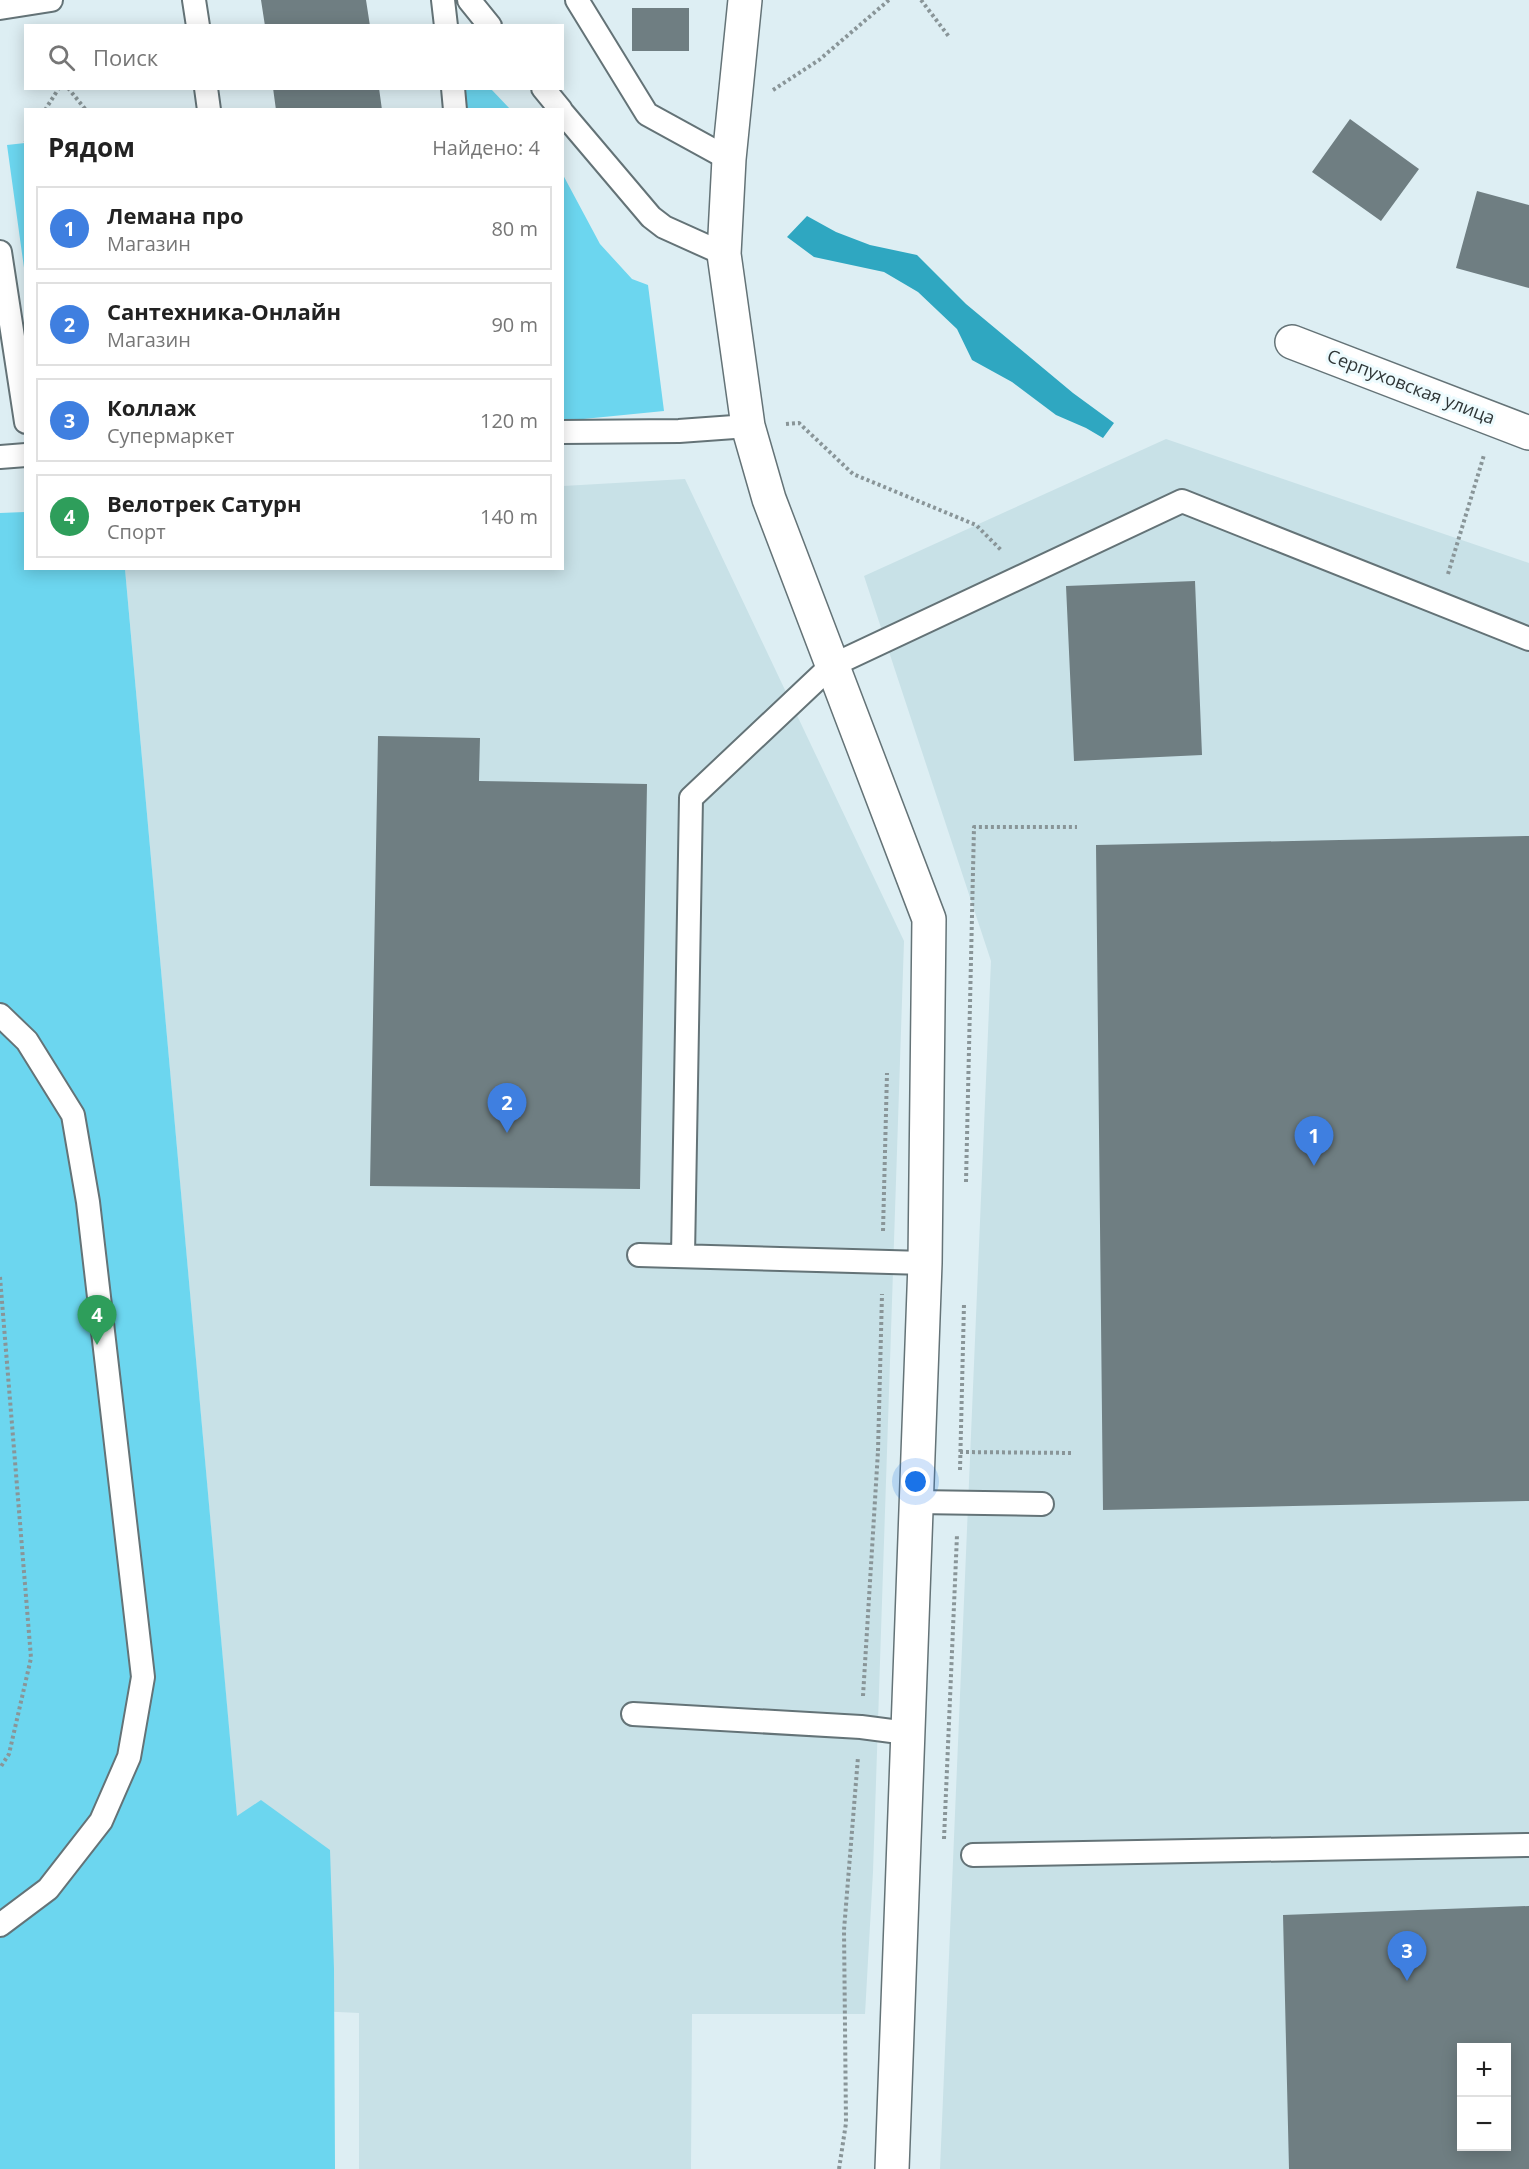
<!DOCTYPE html>
<html lang="ru">
<meta charset="utf-8">
<style>
:root{--surface:#fff;--page:#f2f2f2;--text:#222;--muted:#767676;--line:#e0e0e0;--accent:#d93025}
body{margin:0;font-family:"Open Sans",sans-serif;background:var(--page);color:var(--text)}
.controls{position:absolute;right:18px;bottom:18px;display:grid;overflow:hidden;border-radius:0px;box-shadow:0 3px 15px #0003}
.controls button{width:54px;height:54px;display:grid;place-items:center;padding:0;border:0;border-bottom:2px solid var(--line);background:var(--surface);color:var(--text);font:30px sans-serif}
.you{position:absolute;left:916px;top:1482px;width:21px;height:21px;margin:-15px;border:4px solid #fff;border-radius:50%;background:#1a73e8;box-shadow:0 0 0 9px #1a73e833}
.badge{display:grid;place-items:center;width:39px;height:39px;border-radius:50%;background:var(--accent);color:#fff;font-size:20px;font-weight:700}
.pin{position:absolute;translate:-50% -50px;filter:drop-shadow(0 2px 3px #0008)}
.pin::after{content:'';position:absolute;top:32px;width:21px;height:18px;background:inherit;clip-path:polygon(0 0,100% 0,50% 100%)}
.list{margin:0;padding:0;list-style:none}
h2{display:flex;justify-content:space-between;align-items:center;height:78px;margin:0;padding:0 24px;font-size:26px}
h2 small{font-size:20px;font-weight:400;color:var(--muted)}
.list li{display:grid;grid-template-columns:39px 1fr auto;gap:18px;align-items:center;box-sizing:border-box;height:84px;margin:0 12px 12px;padding:0 12px;border:2px solid var(--line);border-radius:0px}
.list b{display:block;font-size:22px;white-space:nowrap}
.list p{margin:0;font-size:20px;white-space:nowrap;color:var(--muted)}
.list em{font-size:20px;font-style:normal;color:var(--muted)}
.icon{flex:none;width:33px;height:33px;fill:none;stroke:currentColor;stroke-width:2;stroke-linecap:round;stroke-linejoin:round}
.map{position:relative;flex:none;width:1529px;height:2169px;overflow:hidden}
.search{position:absolute;background:var(--surface);box-shadow:0 3px 15px #0003;left:24px;top:24px;width:540px;height:66px;display:flex;align-items:center;gap:15px;box-sizing:border-box;padding:0 21px;border-radius:0px;color:var(--muted);font-size:22px}
.panel{position:absolute;background:var(--surface);box-shadow:0 3px 15px #0003;left:24px;top:108px;width:540px;height:462px;border-radius:0px}
.map>svg:first-child{display:block}
.built{fill:#c8e1e7;fill-rule:evenodd}
.green{fill:#6cd6ef}
.water{fill:#2fa7c1}
.building{fill:#6f7e82;fill-rule:evenodd}
.lines{fill:none;stroke-linecap:round;stroke-linejoin:round}
.service-casing{stroke:#647377;stroke-width:26}
.minor-casing{stroke:#647377;stroke-width:36}
.tertiary-casing{stroke:#647377;stroke-width:36}
.path{stroke:#899598;stroke-width:4;stroke-dasharray:3 3;stroke-linecap:butt}
.service{stroke:#fff;stroke-width:22}
.minor{stroke:#fff;stroke-width:33}
.tertiary{stroke:#fff;stroke-width:33}
.labels{text-anchor:middle;stroke-width:6;stroke-linejoin:round;paint-order:stroke}
.street-label{font-size:18px;fill:#2f3637;stroke:#edfbfe}
</style>
<div class="map">
<svg width="1529" height="2169" viewBox="0 0 1529 2169">
<rect width="100%" height="100%" fill="#ddeef3"/>
<path class="built" d="M 1166,439 L 1529,563 L 1529,2169 L 940,2169 L 991,961 L 864,576 ZM 1462,2048 L 1506,2048 L 1506,2146 L 1462,2146 Z
M 685,479 L 904,941 L 873,1872 L 865,2014 L 692,2014 L 691,2169 L 359,2169 L 359,2013 L 254,2008 L 125,569 L 562,568 L 563,486 Z"/>
<path class="green" d="M 465,89 L 491,89 L 510,109 L 461,109 L 460,100 Z
M 25,143 L 25,275 L 7,145 Z
M 562,173 L 600,244 L 632,279 L 648,285 L 664,411 L 563,421 Z
M 25,512 L 26,568 L 125,569 L 237,1816 L 261,1800 L 330,1850 L 334,1969 L 335,2169 L 0,2169 L 0,513 Z"/>
<path class="water" d="M 807,216 L 836,232 L 870,245 L 917,255 L 966,304 L 1073,393 L 1114,423 L 1103,438 L 1086,428 L 1056,415 L 1012,382 L 972,360 L 957,329 L 918,292 L 884,272 L 814,257 L 787,237 Z"/>
<path class="building" d="M 261,0 L 366,0 L 370,26 L 265,26 Z
M 632,8 L 689,8 L 689,51 L 632,51 Z
M 273,88 L 379,88 L 382,110 L 276,110 Z
M 1350,119 L 1419,169 L 1381,221 L 1312,172 Z
M 1477,191 L 1529,205 L 1529,288 L 1456,268 Z
M 1195,581 L 1202,755 L 1074,761 L 1066,586 Z
M 378,736 L 480,738 L 479,781 L 647,784 L 640,1189 L 370,1186 Z
M 1529,836 L 1529,1501 L 1103,1510 L 1096,845 Z
M 1529,1906 L 1529,2169 L 1289,2169 L 1283,1915 ZM 1462,2048 L 1506,2048 L 1506,2146 L 1462,2146 Z"/>
<g class="lines">
<defs>
<path id="service" d="M 194,0 L 198,26
M 443,0 L 446,26
M 469,0 L 490,26
M 577,0 L 647,114 L 729,159
M 0,8 L 51,0
M 206,88 L 209,110
M 453,88 L 455,110
M 543,88 L 561,110
M 562,112 L 651,217 L 664,227 L 724,254
M 0,252 L 26,422
M 562,432 L 679,431 L 748,426
M 0,457 L 26,455
M 0,1015 L 27,1041 L 73,1115 L 88,1202 L 143,1677 L 129,1757 L 101,1821 L 48,1889 L 0,1925
M 639,1255 L 925,1263
M 683,1256 L 691,798 L 831,666 L 1182,501 L 1529,639
M 916,1502 L 1042,1504
M 633,1714 L 861,1727 L 907,1733
M 973,1855 L 1529,1845"/>
<path id="minor" d="M 1292,342 L 1529,433"/>
<path id="tertiary" d="M 745,0 L 729,159 L 724,254 L 748,426 L 769,499 L 929,919 L 925,1263 L 892,2169"/>
</defs>
<use href="#service" class="service-casing"/>
<use href="#minor" class="minor-casing"/>
<use href="#tertiary" class="tertiary-casing"/>
<path class="path" d="M 921,0 L 950,38
M 68,88 L 86,110
M 773,90 L 819,60 L 889,0
M 45,110 L 59,88
M 25,143 L 26,142
M 786,424 L 799,423 L 853,474 L 976,525 L 1002,551
M 1448,574 L 1484,455
M 966,1182 L 974,827 L 1077,827
M 883,1231 L 887,1073
M 0,1277 L 31,1658 L 9,1754 L 0,1768
M 878,1451 L 882,1294
M 960,1452 L 1074,1453
M 960,1470 L 964,1304
M 863,1696 L 878,1451
M 944,1839 L 957,1535
M 839,2169 L 846,2123 L 844,1930 L 858,1757"/>
<use href="#service" class="service"/>
<use href="#minor" class="minor"/>
<use href="#tertiary" class="tertiary"/>
</g>
<g class="labels">
<g class="street-label">
<text transform="translate(1411 387) rotate(21)" y="6">Серпуховская улица</text>
</g>
</g>
</svg>
<div class="controls">
<button>+</button>
<button>−</button>
</div>
<div class="you"></div>
<div class="pin badge" style="left:1314px;top:1166px;background:#3f7fe0">1</div>
<div class="pin badge" style="left:507px;top:1133px;background:#3f7fe0">2</div>
<div class="pin badge" style="left:1407px;top:1981px;background:#3f7fe0">3</div>
<div class="pin badge" style="left:97px;top:1345px;background:#2e9e5b">4</div>
<div class="search"><svg class="icon" aria-label="search" viewBox="0 0 24 24"><circle cx="10" cy="10" r="6"/><path d="M15 15l6 6"/></svg>Поиск</div>
<section class="panel">
<h2>Рядом<small>Найдено: 4</small></h2>
<ul class="list">
<li><span class="badge" style="background:#3f7fe0">1</span><div><b>Лемана про</b><p>Магазин</p></div><em>80 m</em></li>
<li><span class="badge" style="background:#3f7fe0">2</span><div><b>Сантехника-Онлайн</b><p>Магазин</p></div><em>90 m</em></li>
<li><span class="badge" style="background:#3f7fe0">3</span><div><b>Коллаж</b><p>Супермаркет</p></div><em>120 m</em></li>
<li><span class="badge" style="background:#2e9e5b">4</span><div><b>Велотрек Сатурн</b><p>Спорт</p></div><em>140 m</em></li>
</ul>
</section>
</div>
